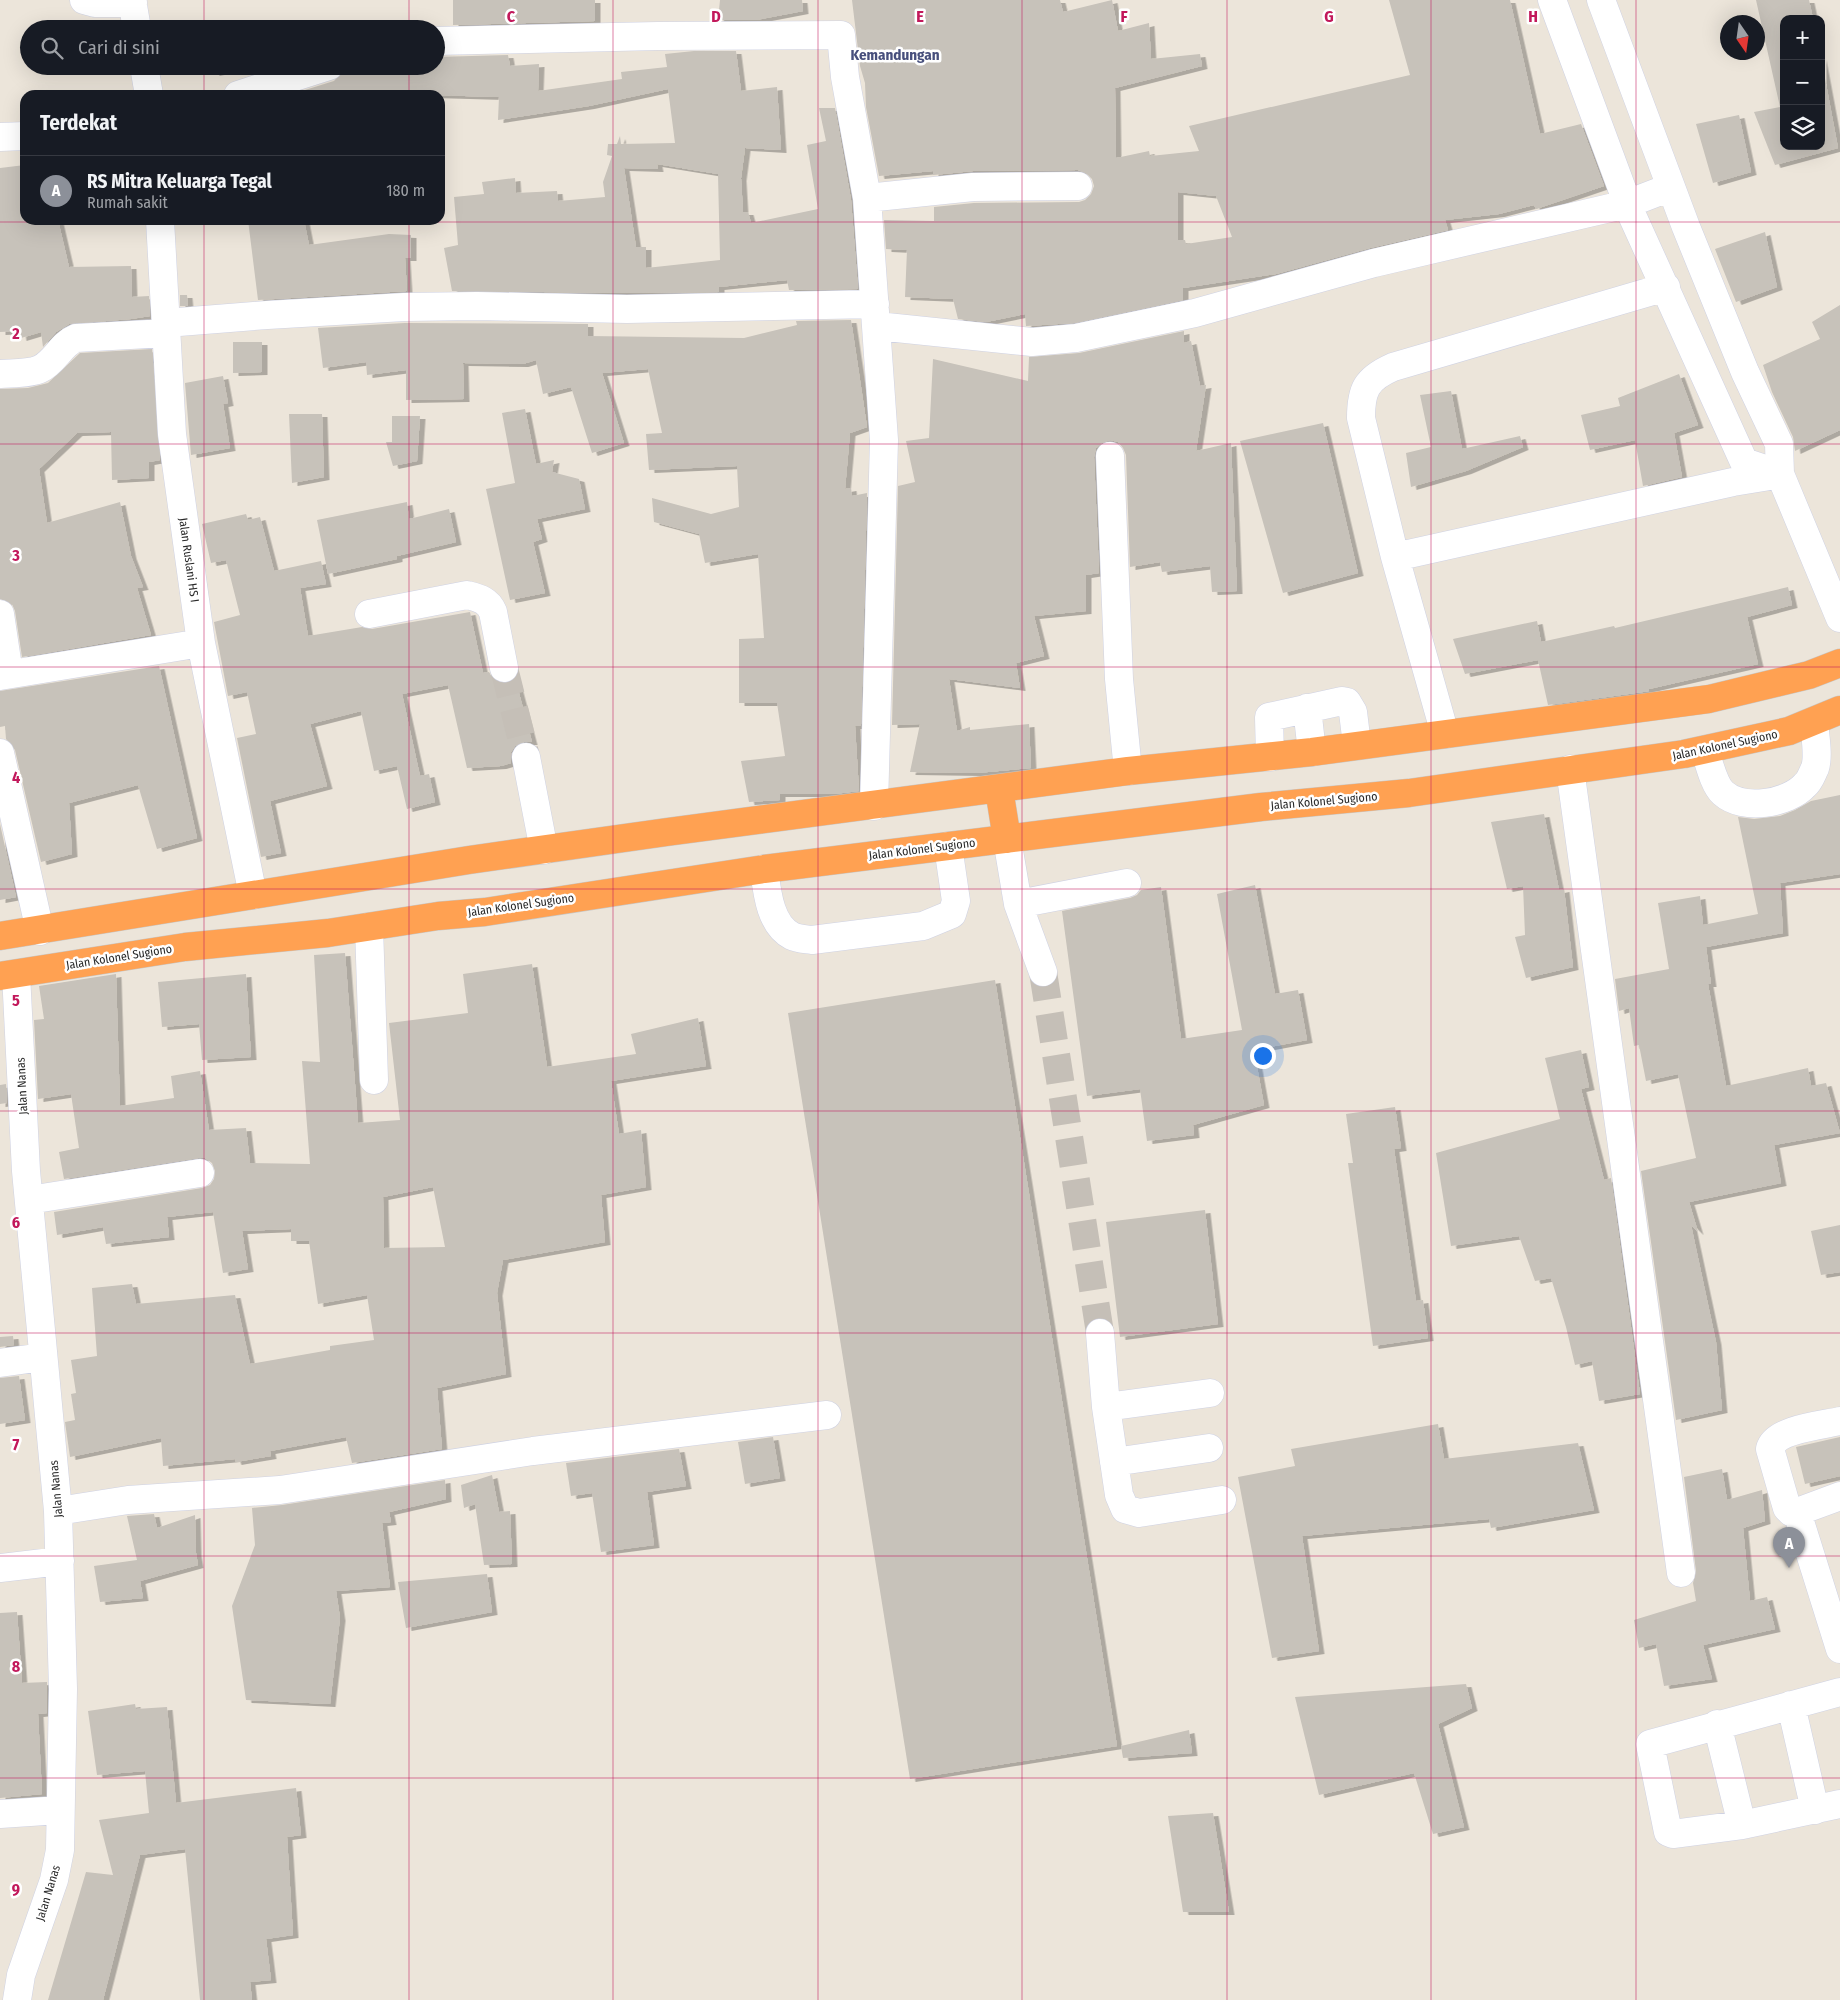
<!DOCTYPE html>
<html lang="id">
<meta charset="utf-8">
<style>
:root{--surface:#171b24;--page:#242831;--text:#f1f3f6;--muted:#9ea1a6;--line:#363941;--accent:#8c9099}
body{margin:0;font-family:"Fira Sans Condensed",sans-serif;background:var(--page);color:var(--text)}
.controls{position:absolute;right:15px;top:15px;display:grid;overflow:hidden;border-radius:10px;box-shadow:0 5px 20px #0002}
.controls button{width:45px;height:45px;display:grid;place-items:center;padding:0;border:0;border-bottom:1px solid var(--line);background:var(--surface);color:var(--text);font:25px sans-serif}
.compass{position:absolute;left:1720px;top:15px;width:45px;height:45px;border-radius:50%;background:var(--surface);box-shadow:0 5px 20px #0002;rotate:167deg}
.you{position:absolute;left:1262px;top:1055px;width:18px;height:18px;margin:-12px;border:4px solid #fff;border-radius:50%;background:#1a73e8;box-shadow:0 0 0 8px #1a73e833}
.badge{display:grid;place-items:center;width:32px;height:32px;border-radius:50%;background:var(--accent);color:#fff;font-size:16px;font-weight:700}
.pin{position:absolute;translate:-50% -41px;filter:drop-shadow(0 1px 2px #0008)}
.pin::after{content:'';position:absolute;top:26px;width:18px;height:15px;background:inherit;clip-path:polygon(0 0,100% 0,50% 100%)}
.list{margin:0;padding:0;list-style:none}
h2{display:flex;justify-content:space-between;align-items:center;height:65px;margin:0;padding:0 20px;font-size:21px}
h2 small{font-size:16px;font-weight:400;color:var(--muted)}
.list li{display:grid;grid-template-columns:32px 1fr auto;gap:15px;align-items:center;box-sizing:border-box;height:70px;padding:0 20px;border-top:1px solid var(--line)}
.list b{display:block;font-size:19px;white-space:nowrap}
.list p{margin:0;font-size:16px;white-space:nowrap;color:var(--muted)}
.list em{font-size:16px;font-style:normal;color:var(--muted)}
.icon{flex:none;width:28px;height:28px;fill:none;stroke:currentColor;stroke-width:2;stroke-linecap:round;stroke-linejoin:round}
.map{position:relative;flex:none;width:1840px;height:2000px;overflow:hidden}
.search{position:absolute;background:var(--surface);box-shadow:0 5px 20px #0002;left:20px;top:20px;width:425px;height:55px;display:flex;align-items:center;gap:12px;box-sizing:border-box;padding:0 18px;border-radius:28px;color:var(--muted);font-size:19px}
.panel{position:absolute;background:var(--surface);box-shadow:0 5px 20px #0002;left:20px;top:90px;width:425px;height:135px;border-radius:15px}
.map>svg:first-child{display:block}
.building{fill:#c7c2ba;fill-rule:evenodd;filter:url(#shadow)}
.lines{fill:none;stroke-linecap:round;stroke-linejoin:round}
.minor-tunnel{stroke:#c5bfb7;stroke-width:28;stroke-dasharray:28 14;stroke-linecap:butt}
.minor-casing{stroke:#cfd2e3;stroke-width:29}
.highway-casing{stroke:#c7c7c7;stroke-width:29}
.minor{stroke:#fff;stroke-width:28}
.highway{stroke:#ffa152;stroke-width:28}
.grid{fill:none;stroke:#c2185b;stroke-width:1;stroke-opacity:0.55}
.labels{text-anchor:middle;stroke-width:5;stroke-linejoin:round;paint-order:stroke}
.street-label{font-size:12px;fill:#292929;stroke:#fff}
.quarter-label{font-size:15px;font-weight:bold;fill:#474f7c;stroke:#fff}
.grid-label{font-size:16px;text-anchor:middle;font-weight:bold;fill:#c2185b;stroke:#fff;stroke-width:5;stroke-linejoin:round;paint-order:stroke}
</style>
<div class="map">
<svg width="1840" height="2000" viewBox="0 0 1840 2000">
<defs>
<filter id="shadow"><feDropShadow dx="5.5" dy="3" stdDeviation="0" flood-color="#0004"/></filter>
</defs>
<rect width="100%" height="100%" fill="#ece5da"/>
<path class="building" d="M 453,0 L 595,0 L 595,21 L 453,25 Z
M 720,0 L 802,0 L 803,11 L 756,20 L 718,20 Z
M 852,0 L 1060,0 L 1063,12 L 1112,0 L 1118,31 L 1149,23 L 1151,59 L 1200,54 L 1202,66 L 1115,88 L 1116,158 L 1149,151 L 1150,156 L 1199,151 L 1189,126 L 1410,75 L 1389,0 L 1510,0 L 1540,134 L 1581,124 L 1604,186 L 1536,209 L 1534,205 L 1499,214 L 1445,220 L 1448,230 L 1370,248 L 1276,274 L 1183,288 L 1183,300 L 1074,323 L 1026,326 L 1025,314 L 986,322 L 958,319 L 953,299 L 905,297 L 907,250 L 886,249 L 884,220 L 934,221 L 934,207 L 974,203 L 1079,202 L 1085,200 L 1091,194 L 1094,186 L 1092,179 L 1086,173 L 1078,170 L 973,171 L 933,175 L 933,171 L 879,176 L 866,107 L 865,83 L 860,66 ZM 1178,192 L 1216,196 L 1232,237 L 1186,244 L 1185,240 L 1178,240 Z
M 1756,0 L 1809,0 L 1813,19 L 1784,19 L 1784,146 L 1821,146 L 1821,57 L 1838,148 L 1775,165 L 1754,112 L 1780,107 Z
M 694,51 L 736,51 L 741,91 L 777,87 L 781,150 L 745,148 L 741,178 L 743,212 L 748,212 L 751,223 L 818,209 L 807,145 L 826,141 L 819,108 L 835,108 L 851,200 L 858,289 L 789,290 L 787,280 L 719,287 L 719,292 L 627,293 L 452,291 L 444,248 L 458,245 L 454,197 L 484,194 L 482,182 L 515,178 L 516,193 L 557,191 L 558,201 L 605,197 L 603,182 L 612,156 L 607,155 L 608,144 L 617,144 L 620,136 L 621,144 L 675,143 L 668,89 L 589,106 L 498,120 L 499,97 L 395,94 L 289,95 L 334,81 L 343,71 L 377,66 L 436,66 L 436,57 L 508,55 L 510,66 L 539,64 L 538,91 L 622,79 L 621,72 L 667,67 L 665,54 ZM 657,164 L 718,174 L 720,260 L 646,268 L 646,247 L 636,247 L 624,168 L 658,169 Z
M 213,66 L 239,66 L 239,68 L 214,73 Z
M 1739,115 L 1751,172 L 1713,183 L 1696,124 Z
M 25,165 L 25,220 L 58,220 L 69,267 L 131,266 L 132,297 L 149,296 L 150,316 L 131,319 L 69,324 L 56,332 L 43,347 L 41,332 L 21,338 L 20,331 L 0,332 L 0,168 Z
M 248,220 L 304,220 L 309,245 L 389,234 L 411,235 L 411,258 L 405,258 L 407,291 L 258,300 Z
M 1765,232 L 1777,287 L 1736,302 L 1715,249 Z
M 180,295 L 187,295 L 188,306 L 180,306 Z
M 1840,305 L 1840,430 L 1795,451 L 1793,437 L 1772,392 L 1763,365 L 1820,339 L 1812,322 Z
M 851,320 L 867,427 L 850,433 L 845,489 L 851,488 L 852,496 L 867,493 L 861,726 L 855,726 L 859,791 L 834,794 L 780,794 L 780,800 L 749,802 L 741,761 L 785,756 L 777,703 L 739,703 L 739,639 L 764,638 L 758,554 L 705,563 L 699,534 L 654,522 L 652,498 L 711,514 L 739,507 L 737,466 L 649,470 L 646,434 L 662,433 L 648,369 L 602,373 L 624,443 L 592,453 L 571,387 L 543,394 L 536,360 L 523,364 L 463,363 L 464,399 L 406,400 L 406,370 L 367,375 L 366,362 L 323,368 L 318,328 L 405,323 L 588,324 L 588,336 L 744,338 L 797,325 L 796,321 Z
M 1184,331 L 1184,343 L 1191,341 L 1200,386 L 1206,385 L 1196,451 L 1231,443 L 1237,591 L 1212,592 L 1210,566 L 1162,572 L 1160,562 L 1130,567 L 1126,455 L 1123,448 L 1118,442 L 1110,440 L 1102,443 L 1096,448 L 1094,457 L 1099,573 L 1086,575 L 1086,611 L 1034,616 L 1044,656 L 1016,663 L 1020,688 L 949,679 L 957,731 L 970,727 L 970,730 L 1029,724 L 1031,768 L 977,773 L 910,772 L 920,724 L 892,725 L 898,486 L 915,482 L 906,441 L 929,438 L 933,359 L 1028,381 L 1029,357 L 1079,353 Z
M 233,342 L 262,342 L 262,372 L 233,373 Z
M 152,349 L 160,460 L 149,462 L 149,478 L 112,480 L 111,432 L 77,433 L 39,469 L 47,523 L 120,502 L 131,556 L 143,587 L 137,588 L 151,635 L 22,657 L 15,611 L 12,604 L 0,599 L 0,389 L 28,388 L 48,383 L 80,353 Z
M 1679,374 L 1698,425 L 1674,433 L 1682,477 L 1643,486 L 1635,440 L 1590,450 L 1581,415 L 1620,406 L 1618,398 Z
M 223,376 L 228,403 L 223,404 L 230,448 L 191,455 L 185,383 Z
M 1451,391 L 1462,449 L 1520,436 L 1523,447 L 1466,471 L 1411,487 L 1406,453 L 1431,447 L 1420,395 Z
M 525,409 L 536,464 L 554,460 L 552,472 L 579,479 L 585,509 L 537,519 L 542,539 L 533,542 L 545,593 L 510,600 L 486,489 L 515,483 L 502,413 Z
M 289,414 L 322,414 L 324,477 L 292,483 Z
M 392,416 L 420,416 L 417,461 L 393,466 L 386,442 L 392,442 Z
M 1323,423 L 1358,573 L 1283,593 L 1240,441 Z
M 407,502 L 409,519 L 449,509 L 456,542 L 397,556 L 397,559 L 328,574 L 317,520 Z
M 246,514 L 248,520 L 260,517 L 274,571 L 321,561 L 326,584 L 300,588 L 308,636 L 362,627 L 372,629 L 470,612 L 483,673 L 489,672 L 493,679 L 499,683 L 507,683 L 515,678 L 532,742 L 524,742 L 515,746 L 511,752 L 511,763 L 501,766 L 467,768 L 448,685 L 402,694 L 420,776 L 429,774 L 435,802 L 407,809 L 397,766 L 374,771 L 361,711 L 310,724 L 327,786 L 270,801 L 281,853 L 261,857 L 237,738 L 256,734 L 247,692 L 228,696 L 214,622 L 240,615 L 226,560 L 211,563 L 202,524 Z
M 1788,587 L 1792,605 L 1747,617 L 1758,664 L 1649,689 L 1649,691 L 1643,692 L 1548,705 L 1538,660 L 1465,674 L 1453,639 L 1537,621 L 1541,642 L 1614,626 L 1615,628 Z
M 159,666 L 197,838 L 157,849 L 138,785 L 69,803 L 72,854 L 41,862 L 15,750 L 6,739 L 5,726 L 0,727 L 0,691 Z
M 1840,795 L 1840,874 L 1780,883 L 1783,933 L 1706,947 L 1711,984 L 1708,984 L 1726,1086 L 1808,1068 L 1811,1086 L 1826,1083 L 1840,1133 L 1774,1145 L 1781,1183 L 1689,1202 L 1698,1232 L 1691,1225 L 1716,1342 L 1722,1410 L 1676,1420 L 1641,1171 L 1696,1158 L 1678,1074 L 1646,1081 L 1639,1045 L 1634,1046 L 1629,1008 L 1619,1011 L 1615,979 L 1669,969 L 1658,903 L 1700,896 L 1703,925 L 1758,914 L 1738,817 L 1754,819 L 1780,816 L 1795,810 L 1811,801 Z
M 1544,814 L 1559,890 L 1564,889 L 1573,967 L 1526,978 L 1515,937 L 1525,935 L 1523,886 L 1507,889 L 1491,822 Z
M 0,824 L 16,897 L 0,900 Z
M 1255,885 L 1275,994 L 1298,990 L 1307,1040 L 1254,1050 L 1264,1105 L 1193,1125 L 1194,1135 L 1147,1141 L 1140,1089 L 1087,1096 L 1062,911 L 1130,898 L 1137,895 L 1141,890 L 1161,887 L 1181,1039 L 1242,1030 L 1217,894 Z
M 345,953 L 358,1123 L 400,1120 L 389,1023 L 468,1013 L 463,974 L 532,964 L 547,1067 L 636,1054 L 631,1034 L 698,1018 L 706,1066 L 611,1081 L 619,1134 L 641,1130 L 646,1187 L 601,1195 L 605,1242 L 503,1260 L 497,1293 L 506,1374 L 437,1388 L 442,1449 L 352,1463 L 346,1437 L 270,1451 L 271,1456 L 236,1462 L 235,1459 L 163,1466 L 161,1438 L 70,1457 L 65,1422 L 75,1420 L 71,1394 L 76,1393 L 71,1360 L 97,1356 L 92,1288 L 132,1284 L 136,1304 L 235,1295 L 250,1364 L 330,1350 L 330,1346 L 374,1340 L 367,1295 L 318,1304 L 309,1241 L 291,1241 L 291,1229 L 242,1231 L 248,1269 L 223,1273 L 213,1212 L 167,1217 L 169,1237 L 106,1244 L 103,1227 L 57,1235 L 54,1212 L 202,1188 L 210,1185 L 214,1179 L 215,1171 L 212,1163 L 205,1158 L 198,1158 L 64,1179 L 59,1152 L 79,1148 L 71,1094 L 38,1099 L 34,1020 L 44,1019 L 39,986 L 116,974 L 120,1106 L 174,1098 L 171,1076 L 200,1071 L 209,1130 L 246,1128 L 250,1163 L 310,1164 L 302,1061 L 320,1062 L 314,955 ZM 433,1187 L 445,1247 L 384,1248 L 383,1197 Z
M 246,974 L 251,1057 L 202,1060 L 199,1024 L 162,1027 L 158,982 Z
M 995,980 L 1117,1746 L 910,1779 L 788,1013 Z
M 1581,1050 L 1589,1087 L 1581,1089 L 1604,1180 L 1611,1178 L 1640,1394 L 1599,1401 L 1592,1361 L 1575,1365 L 1566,1327 L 1551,1278 L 1535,1281 L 1519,1236 L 1451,1246 L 1436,1153 L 1560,1119 L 1545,1058 Z
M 6,1084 L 7,1103 L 0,1104 L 0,1085 Z
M 1395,1107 L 1401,1148 L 1394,1149 L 1416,1301 L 1423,1300 L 1428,1338 L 1373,1346 L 1348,1163 L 1353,1163 L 1346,1114 Z
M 1205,1210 L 1218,1324 L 1120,1337 L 1106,1222 Z
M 1840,1225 L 1840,1272 L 1821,1275 L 1811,1231 Z
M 13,1336 L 14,1345 L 0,1347 L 0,1337 Z
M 19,1376 L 25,1420 L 0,1424 L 0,1378 Z
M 1438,1424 L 1444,1459 L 1578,1443 L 1594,1510 L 1491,1528 L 1489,1519 L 1302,1536 L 1319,1651 L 1272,1658 L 1238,1477 L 1295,1466 L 1291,1449 Z
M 773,1437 L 780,1478 L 745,1484 L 738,1442 Z
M 1840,1437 L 1840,1476 L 1805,1484 L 1796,1447 Z
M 679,1449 L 686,1486 L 647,1492 L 654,1545 L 601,1552 L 592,1493 L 571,1496 L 566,1463 Z
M 1722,1469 L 1727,1500 L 1762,1490 L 1765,1521 L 1743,1528 L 1750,1601 L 1767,1597 L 1775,1629 L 1703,1645 L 1712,1679 L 1664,1686 L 1656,1644 L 1639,1648 L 1634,1620 L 1696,1601 L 1693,1583 L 1696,1571 L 1684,1477 Z
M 492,1475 L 499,1512 L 510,1511 L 512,1564 L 484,1565 L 475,1504 L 464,1508 L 461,1485 Z
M 445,1480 L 446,1499 L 389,1512 L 391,1522 L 382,1523 L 390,1587 L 336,1591 L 340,1618 L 330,1704 L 246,1700 L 232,1606 L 255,1545 L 252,1508 L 282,1505 Z
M 154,1514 L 157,1528 L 195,1515 L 196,1553 L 198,1565 L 140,1581 L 143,1598 L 100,1602 L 94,1566 L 137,1560 L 127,1516 Z
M 487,1574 L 492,1612 L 406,1628 L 398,1582 Z
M 17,1612 L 22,1683 L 47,1682 L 47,1713 L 38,1714 L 42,1794 L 0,1798 L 0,1613 Z
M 1466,1684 L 1472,1708 L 1438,1724 L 1464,1827 L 1433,1834 L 1414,1773 L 1319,1795 L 1295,1697 Z
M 135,1704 L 136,1709 L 167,1707 L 176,1803 L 296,1788 L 301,1835 L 287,1837 L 293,1935 L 266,1939 L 271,1980 L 250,1982 L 252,2000 L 200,2000 L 185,1849 L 140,1855 L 103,2000 L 48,2000 L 86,1872 L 113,1875 L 99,1820 L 149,1813 L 145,1771 L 97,1775 L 88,1711 Z
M 1189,1730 L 1192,1753 L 1123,1758 L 1121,1746 Z
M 1213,1813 L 1229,1912 L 1183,1912 L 1168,1816 Z"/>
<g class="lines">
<path class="minor-tunnel" d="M 504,668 L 526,757
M 1043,972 L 1100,1333"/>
<defs>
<path id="minor" d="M 84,0 L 95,3 L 133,3
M 132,0 L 137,29
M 1552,0 L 1631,213 L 1744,462 L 1780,474
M 1601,0 L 1686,227 L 1745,372 L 1779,444 L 1780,474 L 1840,618
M 436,41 L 658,36 L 841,35 L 845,77 L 867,198 L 884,440 L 874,806
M 144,66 L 149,95
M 238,95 L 329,66
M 0,137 L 25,136
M 867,198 L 973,187 L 1078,186
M 160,220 L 172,434 L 201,643 L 253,895
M 166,323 L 267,315 L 404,307 L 477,306 L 627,309 L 875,304
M 877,326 L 1032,342 L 1076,338 L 1195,313 L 1374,263 L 1627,204 L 1671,187
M 0,374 C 12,373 29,374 40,369 C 55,362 61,344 76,338 L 166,333
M 1110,456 L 1119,679 L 1128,771
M 1395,557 L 1733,482 L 1776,475
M 0,614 L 9,674
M 369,614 L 467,595 C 479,598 488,600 493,612 L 504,668
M 0,676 L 201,643
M 1307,708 L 1312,752
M 1445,734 L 1395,557 L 1361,418 C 1361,390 1366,379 1393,367 L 1666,287
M 1705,751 C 1709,763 1714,785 1723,793 C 1743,811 1788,804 1805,785 C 1810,781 1812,774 1815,768 C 1819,756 1815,735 1814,722
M 0,753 L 40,931
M 526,757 L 544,850
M 1270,757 L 1269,717 L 1342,701 L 1347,702 L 1353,712 L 1357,745
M 1570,769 L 1681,1573
M 1007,839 L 1018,904 L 1043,972
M 764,869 C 767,892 770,925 792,936 C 798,939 806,939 812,940 L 923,926 L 952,914 L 956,901 L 948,846
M 1018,904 L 1127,883
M 369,927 L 374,1080
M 16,974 L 26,1171 L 58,1511 L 63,1689 L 60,1850 L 54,1880 L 21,1975 L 17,2000
M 29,1200 L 200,1173
M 1100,1333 L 1106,1407 L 1119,1495 L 1125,1509 L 1139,1513 L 1222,1500
M 0,1363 L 43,1357
M 1106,1407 L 1210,1393
M 1840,1421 C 1823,1425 1775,1429 1770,1449 L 1787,1508 L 1791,1512 L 1797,1512 L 1840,1649
M 1114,1462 L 1209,1448
M 58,1511 L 128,1500 L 280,1490 L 533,1451 L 827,1415
M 1797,1512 L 1840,1496
M 0,1568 L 60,1561
M 1840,1692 L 1650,1744 L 1668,1832 L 1673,1834 L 1742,1825 L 1840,1804
M 1791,1705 L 1815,1810
M 1717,1724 L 1742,1825
M 0,1814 L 60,1810"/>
<path id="highway" d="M 999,789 L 1007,839
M 0,936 L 469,860 L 667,832 L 1128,771 L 1312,752 L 1709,699 L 1809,675 L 1840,663
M 0,976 L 185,947 L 328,933 L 438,916 L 485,912 L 764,869 L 1261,807 L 1409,793 L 1684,754 L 1789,731 L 1840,710"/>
</defs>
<use href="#minor" class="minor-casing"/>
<use href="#highway" class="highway-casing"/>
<use href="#minor" class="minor"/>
<use href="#highway" class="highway"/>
</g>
<path class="grid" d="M 204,0 L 204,29M 409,0 L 409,29M 613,0 L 613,2000M 818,0 L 818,2000M 1022,0 L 1022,2000M 1227,0 L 1227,2000M 1431,0 L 1431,2000M 1636,0 L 1636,2000M 204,66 L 204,95M 409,66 L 409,95M 204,220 L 204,2000M 409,220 L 409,2000M 0,222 L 1840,222M 0,444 L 1840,444M 0,667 L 1840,667M 0,889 L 1840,889M 0,1111 L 1840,1111M 0,1333 L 1840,1333M 0,1556 L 1840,1556M 0,1778 L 1840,1778"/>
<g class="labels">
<g class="street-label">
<text transform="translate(189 560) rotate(82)" y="4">Jalan Ruslani HS I</text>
<text transform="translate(1725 745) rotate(-12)" y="4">Jalan Kolonel Sugiono</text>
<text transform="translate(1324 801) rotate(-5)" y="4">Jalan Kolonel Sugiono</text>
<text transform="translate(922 849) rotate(-7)" y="4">Jalan Kolonel Sugiono</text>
<text transform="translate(521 905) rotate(-8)" y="4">Jalan Kolonel Sugiono</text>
<text transform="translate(119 957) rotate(-9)" y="4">Jalan Kolonel Sugiono</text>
<text transform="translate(22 1086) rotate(-93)" y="4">Jalan Nanas</text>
<text transform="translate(56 1489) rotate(-95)" y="4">Jalan Nanas</text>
<text transform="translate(48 1893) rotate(-73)" y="4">Jalan Nanas</text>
</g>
<g class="quarter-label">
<text x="895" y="60">Kemandungan</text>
</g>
</g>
<g class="grid-label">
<text x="511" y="22">C</text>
<text x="716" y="22">D</text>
<text x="920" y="22">E</text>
<text x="1124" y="22">F</text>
<text x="1329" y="22">G</text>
<text x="1533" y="22">H</text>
<text x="16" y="339">2</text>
<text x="16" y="561">3</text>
<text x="16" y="783">4</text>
<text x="16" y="1006">5</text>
<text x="16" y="1228">6</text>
<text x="16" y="1450">7</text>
<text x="16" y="1672">8</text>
<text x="16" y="1895">9</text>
</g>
</svg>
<div class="controls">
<button>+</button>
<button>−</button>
<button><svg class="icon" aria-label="layers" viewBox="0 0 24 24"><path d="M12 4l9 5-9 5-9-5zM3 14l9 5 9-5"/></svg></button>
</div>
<svg class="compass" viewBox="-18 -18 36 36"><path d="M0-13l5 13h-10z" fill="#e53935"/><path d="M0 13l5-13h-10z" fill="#9ea1a6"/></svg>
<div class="you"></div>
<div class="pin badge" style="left:1789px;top:1568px">A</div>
<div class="search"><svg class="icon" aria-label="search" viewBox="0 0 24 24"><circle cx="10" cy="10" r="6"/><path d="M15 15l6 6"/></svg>Cari di sini</div>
<section class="panel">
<h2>Terdekat<small></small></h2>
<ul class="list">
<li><span class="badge">A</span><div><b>RS Mitra Keluarga Tegal</b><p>Rumah sakit</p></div><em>180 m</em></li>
</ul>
</section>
</div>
